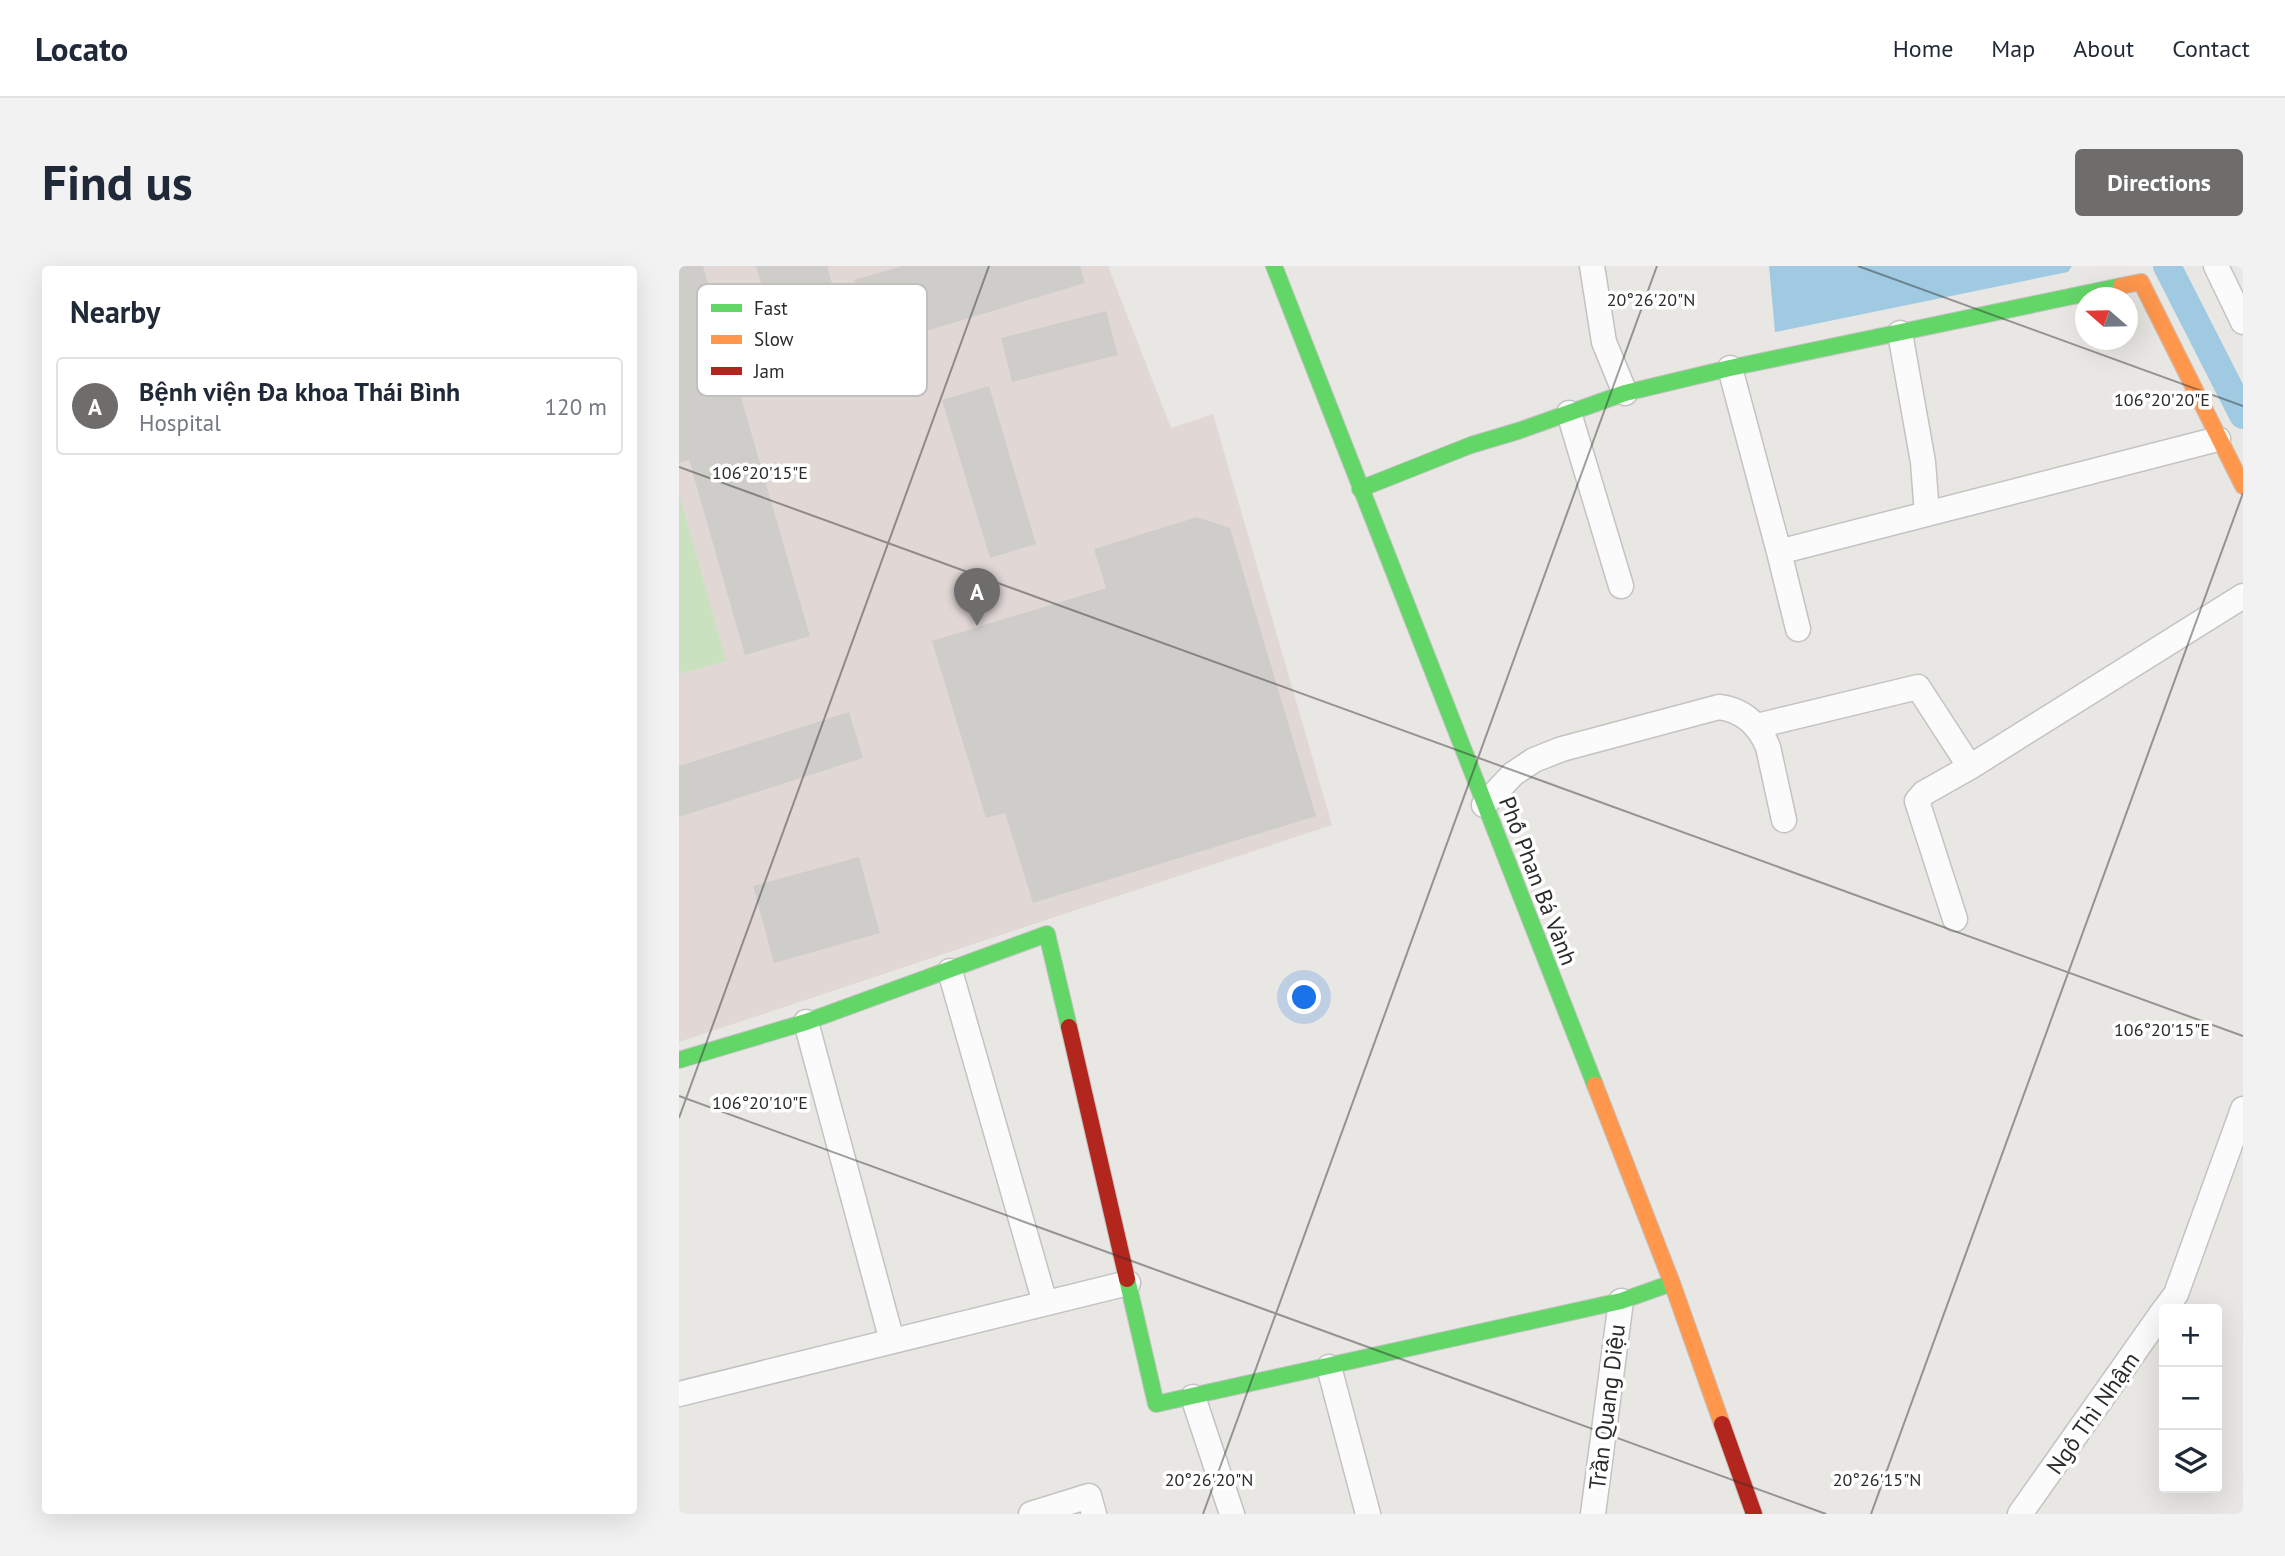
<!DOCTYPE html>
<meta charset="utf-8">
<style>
:root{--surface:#fff;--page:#f2f2f3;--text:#1f2937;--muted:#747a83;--line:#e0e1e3;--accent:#6e6d6c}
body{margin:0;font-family:"PT Sans",sans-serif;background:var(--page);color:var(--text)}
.controls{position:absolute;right:21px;bottom:21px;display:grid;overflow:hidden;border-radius:7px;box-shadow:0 7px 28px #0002}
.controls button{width:63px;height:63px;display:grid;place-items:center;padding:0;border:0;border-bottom:2px solid var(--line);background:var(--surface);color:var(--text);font:35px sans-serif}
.compass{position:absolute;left:1396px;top:21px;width:63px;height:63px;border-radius:50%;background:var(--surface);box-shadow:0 7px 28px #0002;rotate:290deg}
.you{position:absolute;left:626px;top:732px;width:24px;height:24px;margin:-18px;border:5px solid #fff;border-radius:50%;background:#1a73e8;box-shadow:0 0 0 10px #1a73e833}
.badge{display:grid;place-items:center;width:46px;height:46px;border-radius:50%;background:var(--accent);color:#fff;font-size:23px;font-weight:700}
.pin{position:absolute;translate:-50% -58px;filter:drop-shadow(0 2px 4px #0008)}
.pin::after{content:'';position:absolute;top:37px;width:24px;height:21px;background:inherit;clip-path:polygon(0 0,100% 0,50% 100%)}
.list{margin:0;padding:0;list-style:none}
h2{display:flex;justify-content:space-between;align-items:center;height:91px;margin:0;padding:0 28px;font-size:30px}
h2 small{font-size:23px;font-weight:400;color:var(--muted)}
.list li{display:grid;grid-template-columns:46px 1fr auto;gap:21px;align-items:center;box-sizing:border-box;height:98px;margin:0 14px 14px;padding:0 14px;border:2px solid var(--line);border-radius:7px}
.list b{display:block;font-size:26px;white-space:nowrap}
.list p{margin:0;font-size:23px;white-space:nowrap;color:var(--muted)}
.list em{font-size:23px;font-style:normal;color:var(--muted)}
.icon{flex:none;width:38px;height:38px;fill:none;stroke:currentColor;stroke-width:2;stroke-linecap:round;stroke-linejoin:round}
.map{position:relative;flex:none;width:1564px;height:1248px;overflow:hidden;border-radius:7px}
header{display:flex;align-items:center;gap:42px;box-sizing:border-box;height:98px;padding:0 35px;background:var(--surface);border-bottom:2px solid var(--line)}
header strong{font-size:33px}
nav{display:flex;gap:38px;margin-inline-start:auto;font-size:24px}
.intro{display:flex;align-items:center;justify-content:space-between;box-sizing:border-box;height:168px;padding:0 42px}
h1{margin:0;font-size:49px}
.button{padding:18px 32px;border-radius:7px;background:var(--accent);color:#fff;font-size:24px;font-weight:700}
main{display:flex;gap:42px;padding:0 42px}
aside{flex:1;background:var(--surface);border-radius:7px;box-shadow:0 7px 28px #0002}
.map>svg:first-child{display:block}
.medical{fill:#e1d8d6}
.green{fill:#cae1c0}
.water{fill:#a0cae2}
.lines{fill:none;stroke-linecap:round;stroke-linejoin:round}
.canal{stroke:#a0cae2;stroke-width:28}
.building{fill:#cecdc9}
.street-casing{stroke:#c4c3c3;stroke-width:27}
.fast-casing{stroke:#c4c3c3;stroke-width:18}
.slow-casing{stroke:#c4c3c3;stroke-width:18}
.jam-casing{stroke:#c4c3c3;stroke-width:18}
.street{stroke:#fcfbfb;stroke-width:24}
.fast{stroke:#63d668;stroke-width:16}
.slow{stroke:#ff974d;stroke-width:16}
.jam{stroke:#b3261e;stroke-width:16}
.ticks{fill:none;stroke:#2c2c2c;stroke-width:2;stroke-opacity:0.45}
.labels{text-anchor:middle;stroke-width:7;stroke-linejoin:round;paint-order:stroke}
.street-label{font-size:23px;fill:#2c2c2c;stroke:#fff}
.key{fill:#fff;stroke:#c0c0c0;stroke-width:2}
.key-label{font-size:19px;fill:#2c2c2c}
.ticks-label{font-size:18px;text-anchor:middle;fill:#2c2c2c;stroke:#fff;stroke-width:7;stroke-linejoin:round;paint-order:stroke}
</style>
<header>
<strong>Locato</strong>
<nav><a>Home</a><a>Map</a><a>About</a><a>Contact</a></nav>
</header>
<div class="intro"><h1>Find us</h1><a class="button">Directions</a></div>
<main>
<aside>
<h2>Nearby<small></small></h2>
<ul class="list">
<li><span class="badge">A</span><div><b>Bệnh viện Đa khoa Thái Bình</b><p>Hospital</p></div><em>120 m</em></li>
</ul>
</aside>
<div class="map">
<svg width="1564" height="1248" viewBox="0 0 1564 1248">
<rect width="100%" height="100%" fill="#e9e7e3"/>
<path class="medical" d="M 0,0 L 429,0 L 492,162 L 534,148 L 653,559 L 0,776 Z"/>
<path class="green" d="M 0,228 L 47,395 L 0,408 Z"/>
<path class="water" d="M 1090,0 L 1393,0 L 1389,6 L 1096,66 Z"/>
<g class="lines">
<path class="canal" d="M 1488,0 L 1564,149"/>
</g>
<path class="building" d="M 0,0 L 24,0 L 131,370 L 66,389 L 10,194 L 0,197 Z
M 77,0 L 148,0 L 161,46 L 183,40 L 175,14 L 223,0 L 401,0 L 406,17 L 194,81 L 186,53 L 100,78 Z
M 427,45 L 439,89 L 333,116 L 322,72 Z
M 310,120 L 357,278 L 311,292 L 263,134 Z
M 518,251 L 551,262 L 637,550 L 354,637 L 326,547 L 307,552 L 253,375 L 427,322 L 415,283 Z
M 170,446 L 184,492 L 0,551 L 0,500 Z
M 180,591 L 201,667 L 95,697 L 74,620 Z"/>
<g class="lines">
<defs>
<path id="street" d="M 913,0 L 925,76 L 946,127
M 1537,0 L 1564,56
M 1221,67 L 1244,196 L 1248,248
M 1051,102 L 1100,286 L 1539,173
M 890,147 L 942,320
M 1100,286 L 1119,363
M 1078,460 L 1239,421 L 1291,501 L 1564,330
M 805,539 L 834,508 L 855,494 L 883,483 L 1040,441 C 1065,444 1080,459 1089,481 L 1105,554
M 1276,653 L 1238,535 L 1245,527 L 1291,501
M 271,705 L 366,1037
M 127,756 L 213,1075
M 1486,1043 L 1497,1028 L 1564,843
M 650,1101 L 689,1248
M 0,1128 L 449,1017
M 514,1131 L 553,1248
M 352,1248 L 410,1230 L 415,1248
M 914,1248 L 942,1035
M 1341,1248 L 1485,1044"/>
<path id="fast" d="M 595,0 L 916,819
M 681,223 L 792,179 L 839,165 L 946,127 L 1051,102 L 1442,20
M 0,794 L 127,756 L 368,668 L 390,761
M 448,1013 L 477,1138 L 942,1035 L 993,1017"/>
<path id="slow" d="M 1442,20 L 1462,16 L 1564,220
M 916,819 L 993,1017 L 1043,1158"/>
<path id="jam" d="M 390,761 L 448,1013
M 1043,1158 L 1075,1248"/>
</defs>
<use href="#street" class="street-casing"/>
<use href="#fast" class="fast-casing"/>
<use href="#slow" class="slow-casing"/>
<use href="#jam" class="jam-casing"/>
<use href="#street" class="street"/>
<use href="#fast" class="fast"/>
<use href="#slow" class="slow"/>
<use href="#jam" class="jam"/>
</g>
<path class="ticks" d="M 1179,0 L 1564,140M 0,201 L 1564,770M 0,830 L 1147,1248M 0,852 L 310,0M 524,1248 L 978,0M 1192,1248 L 1564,227"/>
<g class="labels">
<g class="street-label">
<text transform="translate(859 615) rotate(69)" y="8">Phố Phan Bá Vành</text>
<text transform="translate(928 1141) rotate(-83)" y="8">Trần Quang Diệu</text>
<text transform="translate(1414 1147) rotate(-55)" y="8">Ngô Thì Nhậm</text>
</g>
</g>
<rect x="18" y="18" width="230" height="112" rx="10" class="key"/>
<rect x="32" y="38" width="31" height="8" fill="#63d668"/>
<rect x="32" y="69" width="31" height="9" fill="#ff974d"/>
<rect x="32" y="101" width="31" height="8" fill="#b3261e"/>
<g class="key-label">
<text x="75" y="49">Fast</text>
<text x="75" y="80">Slow</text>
<text x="75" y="112">Jam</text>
</g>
<g class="ticks-label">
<text x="972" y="40">20°26'20"N</text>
<text x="1483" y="140">106°20'20"E</text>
<text x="81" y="213">106°20'15"E</text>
<text x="1483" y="770">106°20'15"E</text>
<text x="81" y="843">106°20'10"E</text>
<text x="530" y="1220">20°26'20"N</text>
<text x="1198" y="1220">20°26'15"N</text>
</g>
</svg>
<div class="controls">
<button>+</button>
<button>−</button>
<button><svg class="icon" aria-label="layers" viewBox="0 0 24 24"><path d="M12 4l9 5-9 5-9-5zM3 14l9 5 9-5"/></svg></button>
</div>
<svg class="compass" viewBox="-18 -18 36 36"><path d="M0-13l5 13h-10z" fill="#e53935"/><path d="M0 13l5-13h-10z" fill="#747a83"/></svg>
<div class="you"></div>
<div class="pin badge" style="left:298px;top:360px">A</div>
</div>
</main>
